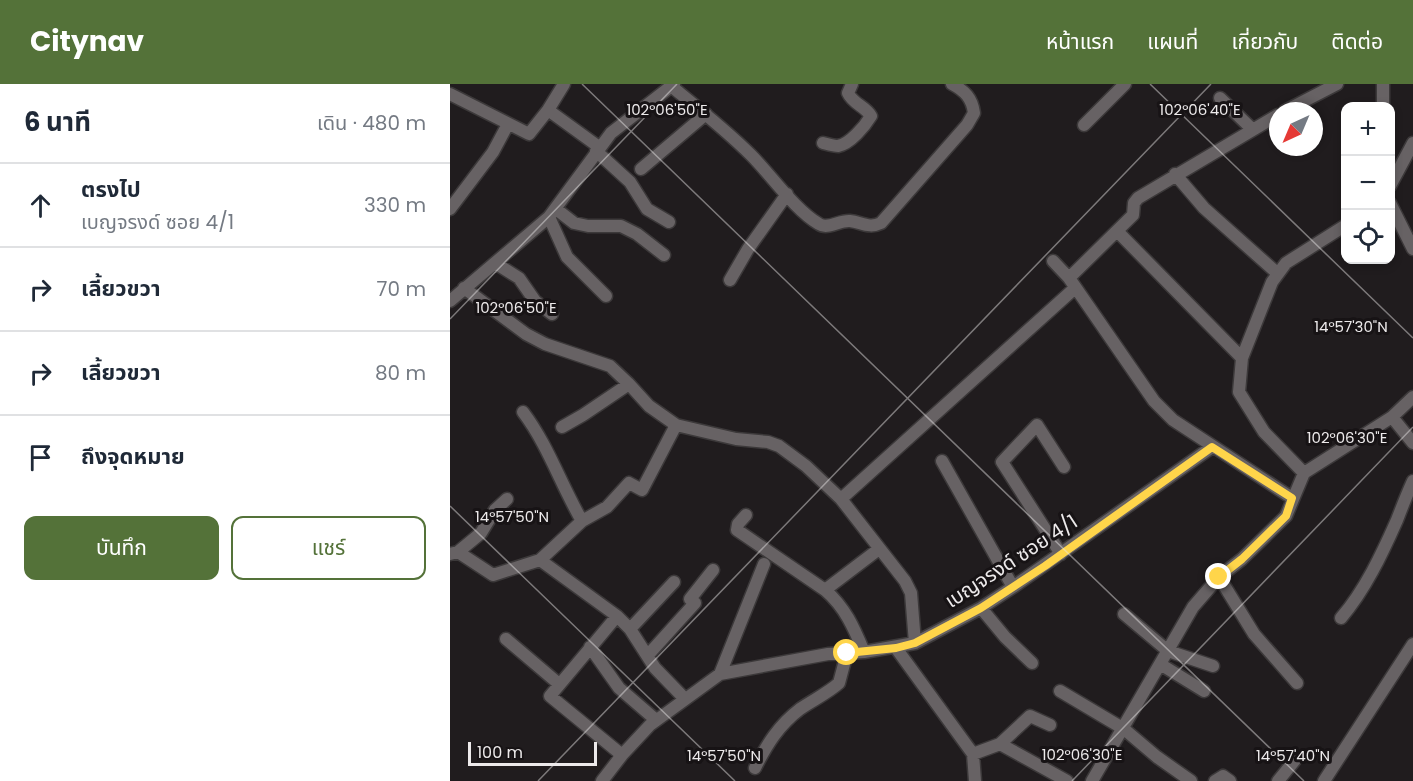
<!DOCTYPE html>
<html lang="th">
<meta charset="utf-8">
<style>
:root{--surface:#fff;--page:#f2f2f3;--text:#1f2937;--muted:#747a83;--line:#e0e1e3;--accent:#547239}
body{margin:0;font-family:Poppins,"Noto Sans Thai",sans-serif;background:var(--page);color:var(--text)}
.controls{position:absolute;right:18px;top:18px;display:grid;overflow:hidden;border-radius:12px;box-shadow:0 3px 9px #0003}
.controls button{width:54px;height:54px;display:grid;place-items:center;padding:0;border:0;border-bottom:2px solid var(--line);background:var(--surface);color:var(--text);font:30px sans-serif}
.compass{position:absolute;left:819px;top:18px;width:54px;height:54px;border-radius:50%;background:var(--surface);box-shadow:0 3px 9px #0003;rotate:224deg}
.scale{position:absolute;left:18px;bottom:15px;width:129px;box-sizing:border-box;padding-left:6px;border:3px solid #edeaeb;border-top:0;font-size:16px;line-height:21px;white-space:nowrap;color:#edeaeb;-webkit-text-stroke:4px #171315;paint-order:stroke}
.stop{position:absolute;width:18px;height:18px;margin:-14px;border:4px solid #ffd54a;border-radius:50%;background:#fff}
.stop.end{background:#ffd54a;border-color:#fff;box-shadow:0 2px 6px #0008}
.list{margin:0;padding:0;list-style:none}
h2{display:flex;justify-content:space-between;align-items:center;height:78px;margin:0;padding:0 24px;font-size:26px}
h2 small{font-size:20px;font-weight:400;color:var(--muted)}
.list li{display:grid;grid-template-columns:39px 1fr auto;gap:18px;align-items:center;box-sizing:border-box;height:84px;padding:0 24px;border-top:2px solid var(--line)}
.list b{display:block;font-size:22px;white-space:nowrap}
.list p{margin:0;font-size:20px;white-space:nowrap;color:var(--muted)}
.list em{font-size:20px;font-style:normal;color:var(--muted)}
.actions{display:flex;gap:12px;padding:18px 24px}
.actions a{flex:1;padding:14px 0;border:2px solid var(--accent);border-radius:12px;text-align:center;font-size:21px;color:var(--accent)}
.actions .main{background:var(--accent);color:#fff}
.icon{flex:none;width:33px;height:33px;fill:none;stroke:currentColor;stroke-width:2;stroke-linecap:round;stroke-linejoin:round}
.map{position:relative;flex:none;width:963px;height:697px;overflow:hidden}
header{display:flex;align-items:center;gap:36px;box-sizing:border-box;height:84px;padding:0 30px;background:var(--accent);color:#fff}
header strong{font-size:28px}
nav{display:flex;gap:33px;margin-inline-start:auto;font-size:21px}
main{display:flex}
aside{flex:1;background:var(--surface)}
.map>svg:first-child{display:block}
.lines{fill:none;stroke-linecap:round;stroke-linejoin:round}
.minor-casing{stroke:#3c393a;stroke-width:15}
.minor{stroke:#676264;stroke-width:12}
.route{stroke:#ffd54a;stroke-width:8}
.ticks{fill:none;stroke:#edeaeb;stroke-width:1.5;stroke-opacity:0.45}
.labels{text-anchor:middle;stroke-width:6;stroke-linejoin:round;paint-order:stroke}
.street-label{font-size:20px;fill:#edeaeb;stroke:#171315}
.ticks-label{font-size:15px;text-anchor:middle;fill:#edeaeb;stroke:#171315;stroke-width:6;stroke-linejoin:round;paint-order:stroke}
</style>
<header>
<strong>Citynav</strong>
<nav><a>หน้าแรก</a><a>แผนที่</a><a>เกี่ยวกับ</a><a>ติดต่อ</a></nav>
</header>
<main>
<aside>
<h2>6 นาที<small>เดิน · 480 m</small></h2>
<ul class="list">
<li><svg class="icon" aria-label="ahead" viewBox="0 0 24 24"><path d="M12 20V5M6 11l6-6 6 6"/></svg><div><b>ตรงไป</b><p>เบญจรงด์ ซอย 4/1</p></div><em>330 m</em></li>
<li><svg class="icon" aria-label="right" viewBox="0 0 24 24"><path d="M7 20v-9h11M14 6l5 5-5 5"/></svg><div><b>เลี้ยวขวา</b></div><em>70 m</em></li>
<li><svg class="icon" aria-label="right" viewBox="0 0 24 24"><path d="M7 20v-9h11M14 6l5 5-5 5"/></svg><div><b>เลี้ยวขวา</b></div><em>80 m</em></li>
<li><svg class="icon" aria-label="arrive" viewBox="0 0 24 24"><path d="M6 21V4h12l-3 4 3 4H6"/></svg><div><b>ถึงจุดหมาย</b></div></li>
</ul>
<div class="actions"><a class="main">บันทึก</a><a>แชร์</a></div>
</aside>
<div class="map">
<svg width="963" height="697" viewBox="0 0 963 697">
<rect width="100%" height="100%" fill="#201c1e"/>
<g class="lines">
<defs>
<path id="minor" d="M 933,0 L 933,22
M 221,2 C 248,24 276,46 301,71 C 321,91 345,126 369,140 C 378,146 389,136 400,137 C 411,138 419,145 431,139 L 517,41 L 524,29 C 522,14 515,7 502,0
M 0,10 L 79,50 L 98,26 L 114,0
M 770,14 L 802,45
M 98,26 L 149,63
M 835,27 L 887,0
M 634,41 L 675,0
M 373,59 C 377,60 384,62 388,62 C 400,60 415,42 421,32 C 415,22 403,20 398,9 L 402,0
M 146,67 L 180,98 L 197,125 L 219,138
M 191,85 L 256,30
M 725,90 L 754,124 L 827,189
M 940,102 L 963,59
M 940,119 L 963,165
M 0,125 L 43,68 L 58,40
M 106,125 L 124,139 L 138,142 L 171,142 L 187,150 L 214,171
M 99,133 L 117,173 L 156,212
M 667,147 L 792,274
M 603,177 L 619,194 L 704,317 L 723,336 L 842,414
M 45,179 L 69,194 L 85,217 L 102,230
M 619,194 L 683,131 L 684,119 L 688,114 L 828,31
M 280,196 L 298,165 L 337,110
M 14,204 L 76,250 L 95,260 L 160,282 L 179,300 L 199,322 L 226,341 L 286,355 L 318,358 L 329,362 L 356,382 L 391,415 L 455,497 L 461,509 L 465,559
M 0,217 L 99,133 L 161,49 L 224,0
M 73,328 C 98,361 111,401 132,437
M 942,333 L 963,359
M 112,343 L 133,331 L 179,300
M 492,377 L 563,503
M 854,389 L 814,348 L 789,308 L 792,274 L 822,198 L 836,179 L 896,141
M 391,415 L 625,204
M 296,431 L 288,440 L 287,446 L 375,506 C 395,523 404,544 414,568
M 8,468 L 31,449 L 45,426 L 57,415
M 0,470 L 8,468 L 43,491 L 90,476 L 167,532 L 180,545 L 205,584 L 235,615
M 611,470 L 552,378 L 587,341 L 614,383
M 90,476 L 132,437 L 157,423 L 179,399 L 192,406 L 226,341
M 769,493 L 804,550 L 847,599
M 375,506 L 429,465
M 531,524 L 555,553 L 582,579
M 674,530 L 718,567 L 763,582
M 167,532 L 100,612 L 172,671
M 891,534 C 915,506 932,470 947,436 C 952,423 957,410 963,397
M 180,545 L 224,498
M 56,555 L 109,600
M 140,563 L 169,604 L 206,636
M 446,564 L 523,670 L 525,697
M 198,571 L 245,519 L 240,515 L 263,486
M 710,580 L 754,607
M 270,590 L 314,480
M 610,607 L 674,645 L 707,673 L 741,697
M 550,660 L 617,697
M 523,670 L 550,660 L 580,632 L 600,641
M 305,684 C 317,660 329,641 350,625 C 363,616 378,609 389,599 L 397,569
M 152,697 L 172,671 L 200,641 L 270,590 L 378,570 L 414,568 L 465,559 L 531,524 L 563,503 L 762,363
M 642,697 L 743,523 L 769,493 L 792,475 L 836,432 L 854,389 L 942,333 L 963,313
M 765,697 L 773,692 L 780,697
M 828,697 L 845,676
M 874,697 L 963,560"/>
</defs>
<use href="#minor" class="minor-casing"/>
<use href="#minor" class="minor"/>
</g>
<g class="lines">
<path class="route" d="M 397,569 L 446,564 L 465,559 L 531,524 L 595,482 L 762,363 L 842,414 L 836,432 L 792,475 L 769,493"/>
</g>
<path class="ticks" d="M 132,0 L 854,697M 700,0 L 963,254M 0,235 L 227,0M 0,422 L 285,697M 88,697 L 761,0M 622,697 L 963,343"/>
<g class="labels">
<g class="street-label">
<text transform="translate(561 477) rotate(-33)" y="7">เบญจรงด์ ซอย 4/1</text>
</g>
</g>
<g class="ticks-label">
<text x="217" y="31">102°06'50"E</text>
<text x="750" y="31">102°06'40"E</text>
<text x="66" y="229">102°06'50"E</text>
<text x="901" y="248">14°57'30"N</text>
<text x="897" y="359">102°06'30"E</text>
<text x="62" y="438">14°57'50"N</text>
<text x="632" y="676">102°06'30"E</text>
<text x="274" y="677">14°57'50"N</text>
<text x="843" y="677">14°57'40"N</text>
</g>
</svg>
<div class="controls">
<button>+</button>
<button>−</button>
<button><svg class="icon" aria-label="locate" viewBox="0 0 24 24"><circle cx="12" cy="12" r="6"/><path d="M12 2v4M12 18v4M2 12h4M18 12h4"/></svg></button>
</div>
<svg class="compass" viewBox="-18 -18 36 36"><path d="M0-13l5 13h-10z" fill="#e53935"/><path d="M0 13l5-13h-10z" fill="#747a83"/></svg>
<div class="scale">100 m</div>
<div class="stop" style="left:397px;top:569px"></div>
<div class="stop end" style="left:769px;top:493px"></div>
</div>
</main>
